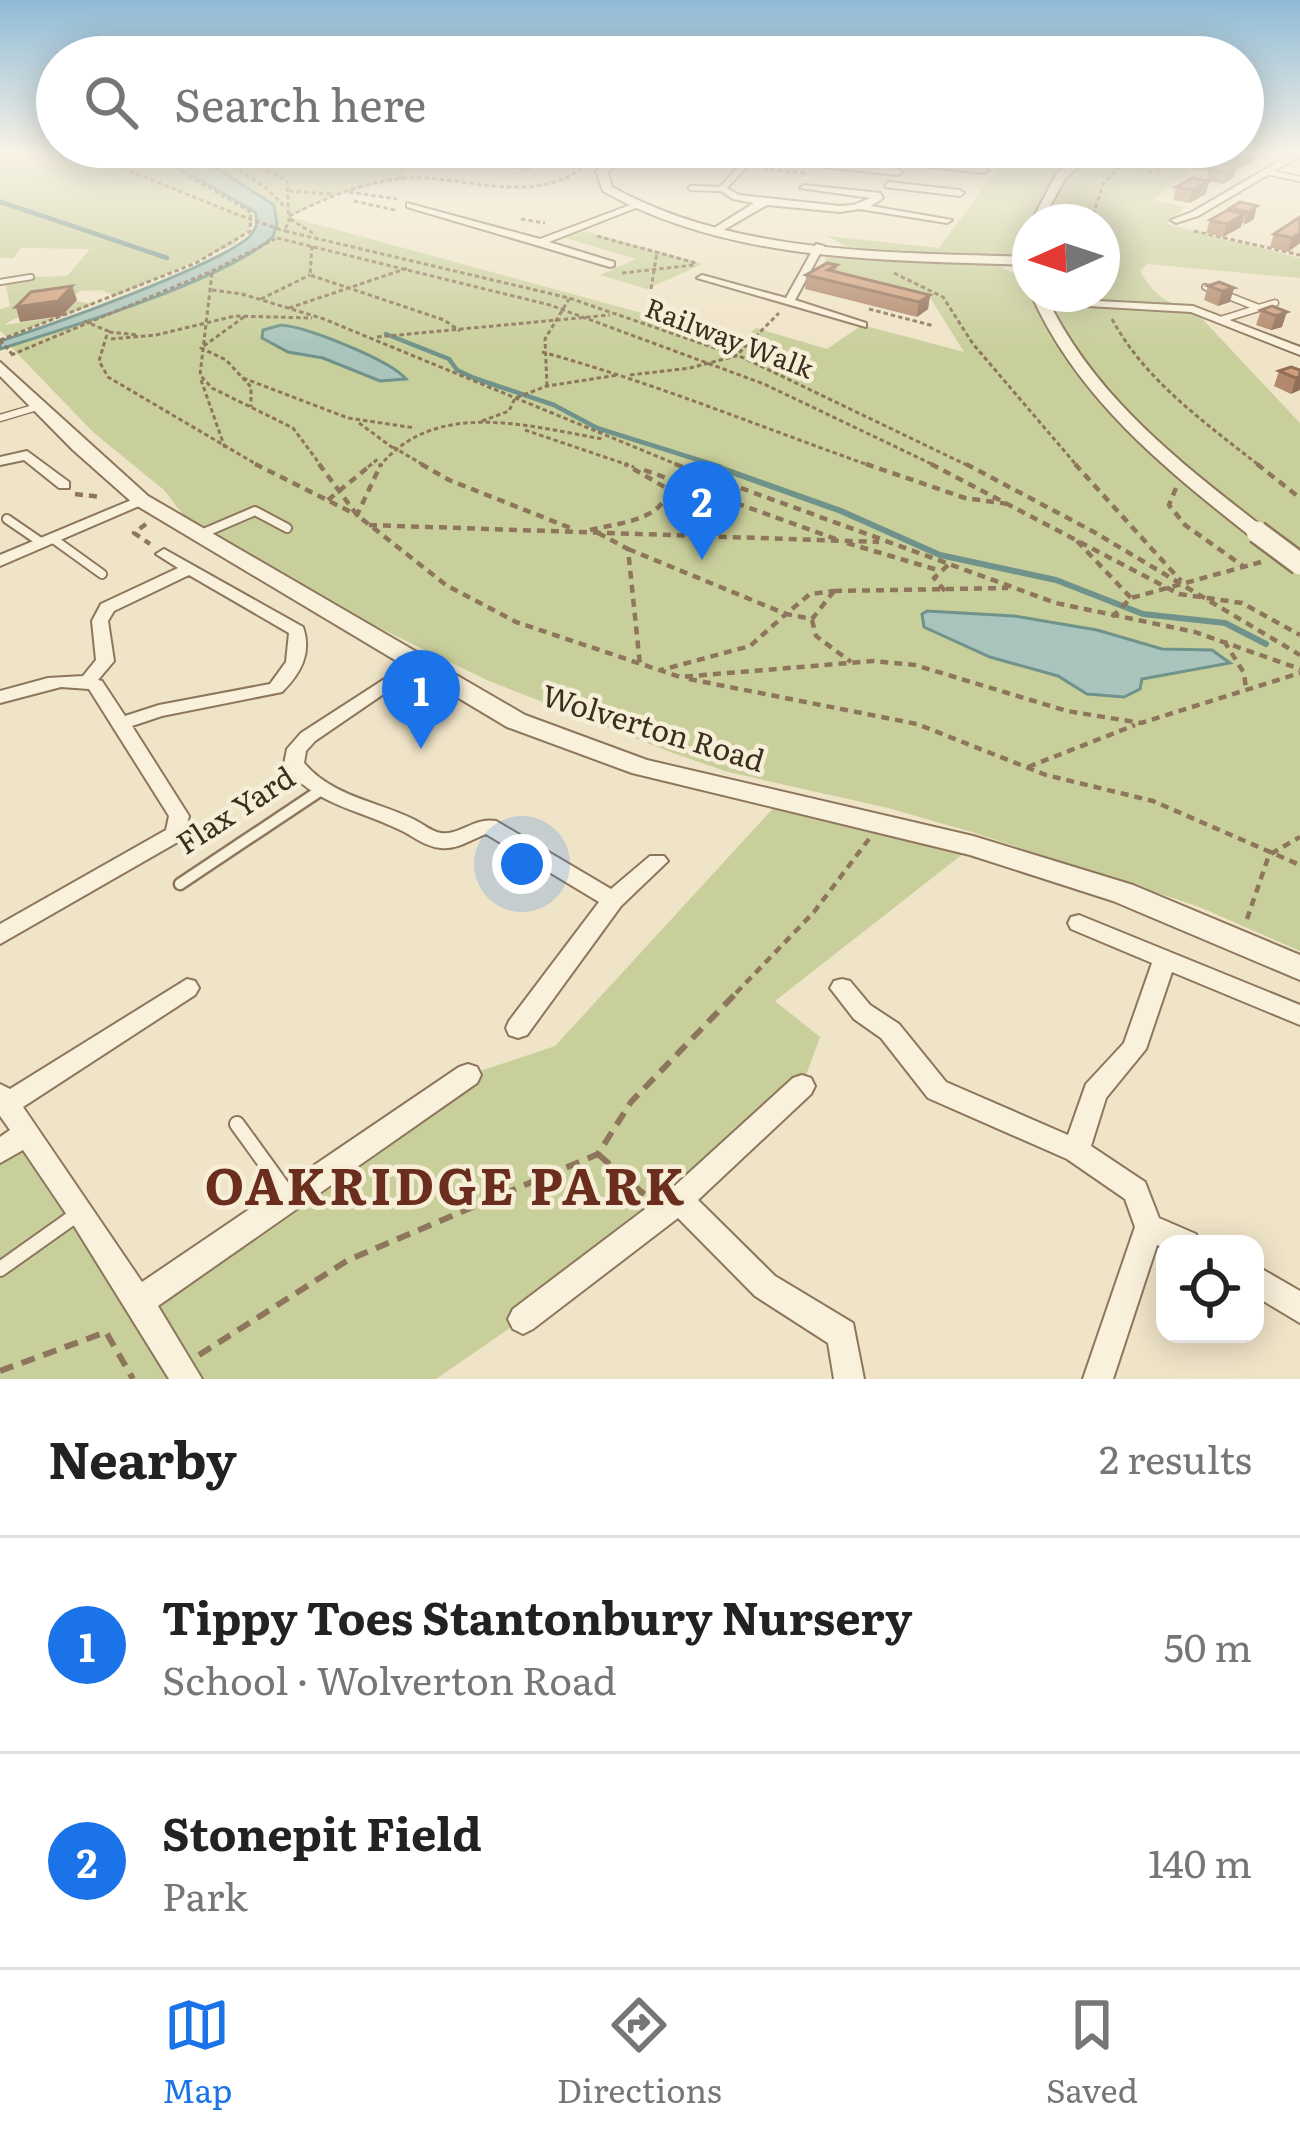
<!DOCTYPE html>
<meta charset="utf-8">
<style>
:root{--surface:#fff;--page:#f6f6f6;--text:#222;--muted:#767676;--line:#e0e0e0;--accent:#1a73e8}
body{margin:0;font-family:Literata,serif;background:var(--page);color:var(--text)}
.controls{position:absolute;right:36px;bottom:36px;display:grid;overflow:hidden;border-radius:24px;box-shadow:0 6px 30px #0003}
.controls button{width:108px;height:108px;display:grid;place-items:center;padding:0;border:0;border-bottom:3px solid var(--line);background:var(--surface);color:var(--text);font:60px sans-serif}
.compass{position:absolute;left:1012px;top:204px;width:108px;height:108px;border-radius:50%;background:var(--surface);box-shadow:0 6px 30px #0003;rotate:267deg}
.you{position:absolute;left:522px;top:864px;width:42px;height:42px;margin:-30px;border:9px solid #fff;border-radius:50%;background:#1a73e8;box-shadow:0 0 0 18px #1a73e833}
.badge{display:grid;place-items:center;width:78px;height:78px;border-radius:50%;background:var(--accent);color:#fff;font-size:39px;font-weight:700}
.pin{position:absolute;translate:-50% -99px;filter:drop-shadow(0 3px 6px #0008)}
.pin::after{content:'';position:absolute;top:63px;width:42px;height:36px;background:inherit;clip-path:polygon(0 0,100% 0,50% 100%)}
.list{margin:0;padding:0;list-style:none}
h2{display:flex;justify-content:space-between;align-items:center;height:156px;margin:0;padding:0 48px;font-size:51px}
h2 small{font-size:39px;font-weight:400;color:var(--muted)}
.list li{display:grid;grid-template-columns:78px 1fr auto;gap:36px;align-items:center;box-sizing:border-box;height:216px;padding:0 48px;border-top:3px solid var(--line)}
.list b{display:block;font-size:45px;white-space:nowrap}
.list p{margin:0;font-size:39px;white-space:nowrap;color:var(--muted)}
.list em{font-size:39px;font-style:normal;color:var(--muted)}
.icon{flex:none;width:66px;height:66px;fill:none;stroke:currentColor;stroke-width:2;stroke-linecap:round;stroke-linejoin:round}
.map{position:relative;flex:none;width:1300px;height:1379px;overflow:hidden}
.search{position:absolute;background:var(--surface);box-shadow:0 6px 30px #0003;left:36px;right:36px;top:36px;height:132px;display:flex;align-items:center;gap:30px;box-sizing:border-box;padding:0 42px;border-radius:66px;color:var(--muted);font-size:45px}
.sheet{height:588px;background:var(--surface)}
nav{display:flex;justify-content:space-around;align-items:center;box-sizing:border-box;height:168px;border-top:3px solid var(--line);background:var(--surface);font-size:33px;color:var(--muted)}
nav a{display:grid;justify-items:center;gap:6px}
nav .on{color:var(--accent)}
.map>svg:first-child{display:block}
.green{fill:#c9cf9b;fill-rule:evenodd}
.water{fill:#a9c4bc;stroke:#6f938a;stroke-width:3}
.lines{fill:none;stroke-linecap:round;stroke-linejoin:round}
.stream-far1{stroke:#6f938a;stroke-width:4.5}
.stream{stroke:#6f938a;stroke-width:6}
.service-far4-casing{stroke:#8d765c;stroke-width:8}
.service-far3-casing{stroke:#8d765c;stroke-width:9}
.service-far2-casing{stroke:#8d765c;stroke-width:12}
.service-far1-casing{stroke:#8d765c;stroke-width:15}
.service-casing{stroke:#8d765c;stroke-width:18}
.minor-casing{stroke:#8d765c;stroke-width:4}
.tertiary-casing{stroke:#8d765c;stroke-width:4}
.path-far2{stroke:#8d765c;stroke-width:3;stroke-dasharray:4.5 3;stroke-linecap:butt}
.path-far1{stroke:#8d765c;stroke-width:4.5;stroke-dasharray:8 6;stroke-linecap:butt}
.path{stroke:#8d765c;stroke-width:6;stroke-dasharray:14 9;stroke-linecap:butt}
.service-far4{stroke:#faf1dc;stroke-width:4.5}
.service-far3{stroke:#faf1dc;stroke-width:6}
.service-far2{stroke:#faf1dc;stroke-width:8}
.service-far1{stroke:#faf1dc;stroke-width:10}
.service{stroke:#faf1dc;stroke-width:14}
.minor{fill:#faf1dc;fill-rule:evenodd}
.tertiary{fill:#faf1dc;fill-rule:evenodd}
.tertiary-bridge-casing{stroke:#8d765c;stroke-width:26;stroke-linecap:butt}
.path-bridge{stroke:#8d765c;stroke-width:3;stroke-dasharray:4.5 3;stroke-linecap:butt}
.tertiary-bridge{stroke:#faf1dc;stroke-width:21}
.wall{fill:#b2896c}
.shaded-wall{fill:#916f58}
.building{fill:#cf9f7d;stroke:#916f58;stroke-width:3}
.labels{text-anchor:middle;stroke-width:9;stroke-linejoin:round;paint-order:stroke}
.far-street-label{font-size:27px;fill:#3d2e20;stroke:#f7eed8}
.street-label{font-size:30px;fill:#3d2e20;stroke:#f7eed8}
.near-district-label{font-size:51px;font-weight:bold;letter-spacing:3px;fill:#6b2e1e;stroke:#f7eed8}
</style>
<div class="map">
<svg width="1300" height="1379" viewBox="0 0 1300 1379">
<rect width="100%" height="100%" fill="#f0e4c8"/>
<path class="green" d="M 0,154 L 163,154 L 183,173 L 251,212 L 253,225 L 235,244 L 116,296 L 101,290 L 80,291 C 60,309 25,310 4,325 L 51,318 L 76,301 L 95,304 L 7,337 L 0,331 L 0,309 L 10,306 L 6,285 L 34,277 L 67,276 L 90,249 L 21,248 L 14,258 L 0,258 Z
M 194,154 L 407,154 L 405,171 L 411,178 L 337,194 L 290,217 L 741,340 L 756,328 L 827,349 L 862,325 L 964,352 L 929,296 L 823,270 L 827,253 L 882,252 L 846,246 L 827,236 L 939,248 L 1008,154 L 1213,154 L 1153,200 L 1185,207 L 1167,224 L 1300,258 L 1300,278 L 1147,264 L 1140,271 C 1154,295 1166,304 1193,309 L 1300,423 L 1300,951 L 1197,906 L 975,833 L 888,808 L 728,772 L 673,753 L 489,681 L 361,619 L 325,609 L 199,535 L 164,490 L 94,433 L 10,346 L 170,286 L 277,223 L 274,205 ZM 1030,222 L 1102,222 L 1102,294 L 1072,294 L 1095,302 L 1041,301 L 1018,275 L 985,260 L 1015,253 L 1030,241 Z
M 584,231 L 703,264 L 647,289 L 600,275 L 636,259 L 565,238 Z
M 779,802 L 973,846 L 775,1001 L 820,1037 L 802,1086 L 523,1319 L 436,1379 L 187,1379 L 181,1369 L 166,1379 L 0,1379 L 0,1151 L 26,1134 L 140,1300 L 468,1075 L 555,1046 Z"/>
<path class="water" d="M 167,154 L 194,154 L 274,205 L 277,223 L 273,237 C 223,281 68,328 0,349 L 0,341 C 46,328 218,265 249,237 C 257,228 258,223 255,212 L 181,169 Z
M 281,325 C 307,327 390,360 406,379 L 380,381 L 323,358 L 288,352 L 262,338 L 263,330 Z
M 927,611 L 1014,616 L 1097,630 L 1162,649 L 1212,650 L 1230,663 L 1142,679 L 1140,689 L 1124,697 L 1087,694 L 1058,676 L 990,657 L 924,627 L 922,614 Z"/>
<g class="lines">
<path class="stream-far1" d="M 1,202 L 167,258
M 386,334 L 449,359 L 457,370 L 474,378 L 554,405 L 597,428 L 721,467"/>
<path class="stream" d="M 709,464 L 841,511 L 940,555 L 1056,580 L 1143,614 L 1225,623 L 1266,644"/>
<defs>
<path id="service-far4" d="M 1267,172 L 1300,179
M 691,188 L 722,189
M 0,282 L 31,277
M 1205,287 L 1215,291"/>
<path id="service-far3" d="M 1208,288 L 1259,308
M 1223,319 L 1275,303
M 0,418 L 37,407"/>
<path id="service-far2" d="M 7,519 L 42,543
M 199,535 L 255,511 L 287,528
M 52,538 L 102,574"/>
<path id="service-far1" d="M 180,884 L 324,788"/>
<path id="service" d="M 237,1124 L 287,1193
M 0,1269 L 79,1213"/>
<path id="minor" d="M 491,154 L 504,154 L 495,158 L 531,166 L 527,169 L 481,159 Z
M 578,154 L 600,154 L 617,159 L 613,161 Z
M 750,154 L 759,154 L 727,188 L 739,195 L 840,206 L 853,205 L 871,198 L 800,188 L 804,185 L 880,193 L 883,198 L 871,206 L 952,220 L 947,223 L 859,209 L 840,212 L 767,205 L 720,232 L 714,232 L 714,228 L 754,203 L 733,199 L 718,189 L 738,167 L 692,157 L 696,155 L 742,163 Z
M 1291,154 L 1300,156 L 1198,216 L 1176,223 L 1171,220 L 1192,212 Z
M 905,159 L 984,167 L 988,170 L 984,173 L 902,164 Z
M 825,162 L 898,169 L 902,172 L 898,175 L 822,167 Z
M 888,182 L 960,190 L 964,193 L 960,196 L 885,187 Z
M 407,203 L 540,239 L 630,205 L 638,207 L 549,242 L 614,262 L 614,266 L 610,267 L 407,207 Z
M 816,244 L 824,246 L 795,300 L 866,323 L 866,327 L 697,278 L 702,275 L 786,298 Z
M 1040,298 L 1193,306 L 1300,347 L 1300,355 L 1191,312 L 1036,303 L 1035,301 Z
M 27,451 L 69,482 L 69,488 L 59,488 L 24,460 L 0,465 L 0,457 Z
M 141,496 L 148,500 L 146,503 L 0,566 L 0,555 Z
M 164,549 L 303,627 C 312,653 301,673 282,692 L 162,716 L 132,726 L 189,816 L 183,839 L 0,944 L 0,924 L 166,830 L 169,816 L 89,689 L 61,687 L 0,703 L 0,691 L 48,678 L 83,676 L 96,660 L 92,621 L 101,604 L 178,568 L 156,554 ZM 189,575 L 289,633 L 286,662 L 270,684 L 159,705 L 125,716 L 102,681 L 98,680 L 114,661 L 108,621 L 114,611 Z
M 417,658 L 426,663 L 423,667 L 315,741 L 306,751 L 304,763 C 333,797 377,801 415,820 C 423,824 432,832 441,833 C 459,836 474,817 496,821 L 611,889 L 650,856 L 664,856 L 668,861 L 621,906 L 527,1035 L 518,1038 L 509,1035 L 506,1028 L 509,1021 L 599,902 L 486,834 C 472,839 457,850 441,848 C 425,847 412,835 398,829 C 357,809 312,804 284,764 L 287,749 L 301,733 Z
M 1079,915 L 1300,1005 L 1300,1025 L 1172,972 L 1146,1049 L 1106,1098 L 1091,1146 L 1145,1182 L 1159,1218 L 1196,1234 L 1200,1244 L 1165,1244 L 1165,1248 L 1157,1245 L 1113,1379 L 1083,1379 L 1135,1227 L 1125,1199 L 1067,1159 L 928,1098 L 881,1038 L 854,1019 L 830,988 L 834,981 L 842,979 L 850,981 L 870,1005 L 899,1024 L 946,1082 L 1068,1135 L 1086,1084 L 1124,1043 L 1152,963 L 1071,929 L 1068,923 L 1071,917 Z
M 187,979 L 195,981 L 199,988 L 195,995 L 23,1107 L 142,1282 L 459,1067 L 468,1064 L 477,1067 L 481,1075 L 477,1083 L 158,1306 L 202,1379 L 169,1379 L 71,1221 L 23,1150 L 0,1163 L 0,1137 L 10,1130 L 0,1116 L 0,1084 L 10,1089 Z
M 802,1075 L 811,1078 L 815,1086 L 811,1094 L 698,1200 L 775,1276 L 853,1323 L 864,1379 L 834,1379 L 828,1343 L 755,1296 L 678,1218 L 533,1329 L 523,1334 L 513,1329 L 508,1319 L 513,1309 L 669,1191 L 793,1078 Z
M 1255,1265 L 1300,1291 L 1300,1323 L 1255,1296 Z"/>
<path id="tertiary" d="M 614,154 L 626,154 L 608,172 L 612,187 C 737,256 891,252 1030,257 L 1030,265 C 888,260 730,263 603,191 L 596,171 Z
M 1080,154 L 1092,154 L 1065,179 L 1041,222 L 1030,224 L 1056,175 Z
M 1031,294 L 1045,294 C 1092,395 1178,461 1264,528 L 1264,536 L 1250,536 C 1163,467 1077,398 1031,294 Z
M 0,362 L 148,496 L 525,715 L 647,760 L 973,836 L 1133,885 L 1300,955 L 1300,980 L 1113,901 L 970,855 L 632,773 L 507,727 L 134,504 L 73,450 L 0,376 Z"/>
</defs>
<use href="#service-far4" class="service-far4-casing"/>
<use href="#service-far3" class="service-far3-casing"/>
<use href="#service-far2" class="service-far2-casing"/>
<use href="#service-far1" class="service-far1-casing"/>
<use href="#service" class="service-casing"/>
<use href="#minor" class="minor-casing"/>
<use href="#tertiary" class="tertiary-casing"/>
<path class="path-far2" d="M 105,154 L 132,172 L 241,216
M 214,154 L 266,188 L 286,208
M 233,154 L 287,180 L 289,223 L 283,231
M 1096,163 L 1151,171 L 1186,166 L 1134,158
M 402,164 L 451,154
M 1186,166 L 1210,171
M 763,169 L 806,173
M 400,179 L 405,154
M 289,191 L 332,194
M 349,192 L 397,199
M 354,201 L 395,210
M 289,216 C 326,198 365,181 406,178 C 464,175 531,206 582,168
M 290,219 L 316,235
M 521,219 L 545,223
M 1091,222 L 1103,184 L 1130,154
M 285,231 L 569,298 L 744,358 L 971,467
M 1194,231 L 1300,255
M 597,236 L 696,263
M 277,238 L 550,305 L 764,384 L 938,467
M 312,246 L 310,275 L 444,320 L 460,331
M 212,273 L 200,375 L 212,388 L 293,428 L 322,467
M 622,273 L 694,265
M 894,273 L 943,297 L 973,344 L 1078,467
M 651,289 L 657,252
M 212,290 L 242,294 L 324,319 L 683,467
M 261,299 L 310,275
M 289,308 L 408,268
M 869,309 L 934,326
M 244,317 L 201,348 L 226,360 L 251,387 L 251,407
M 1112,319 C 1145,381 1207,424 1261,467
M 84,321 L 108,331 L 99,361 L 108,377 L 261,467
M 109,332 L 139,335
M 377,337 L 610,315
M 111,339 L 156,335 L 235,316 L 312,318
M 0,340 L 196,263 L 250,231 L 251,212 L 183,173 L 163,154
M 542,352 C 655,383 763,428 874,467
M 11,355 L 210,272 L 275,239
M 630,375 L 690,368 L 736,356 L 779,313
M 243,378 L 348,418 L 415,428
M 201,380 L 225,448
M 547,386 L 545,339 L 569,299
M 482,421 L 509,411 L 515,398 L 547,386 L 618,375
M 359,423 L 393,448
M 525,430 L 634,467
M 393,447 L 427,467
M 368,467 L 379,458
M 379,467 C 435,398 527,426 603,439"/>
<path class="path-far1" d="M 255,464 L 357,515 L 381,464
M 319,464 L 357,515 L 446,585 L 516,622 L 680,677 L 873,661 L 915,665 L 1067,711 L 1141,723 L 1300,673
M 421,464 L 449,480 L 573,529
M 675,464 L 1056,603 L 1195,632 L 1300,669
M 866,464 L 965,498 L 1008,504
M 931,464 L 1179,594 L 1242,603 L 1300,635
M 966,464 L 1094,532 L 1300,655
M 1075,464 L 1181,581
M 1257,464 L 1300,498
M 644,470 L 836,539
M 1176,488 L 1169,505 L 1185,525 L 1243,566
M 75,494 L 101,497
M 328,500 L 372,464
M 146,524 L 134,533 L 150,544
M 369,525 L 879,542
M 590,530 C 617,523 663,521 668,489 L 625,464
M 598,533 L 628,549 L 640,665
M 1077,541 L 1131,598
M 847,543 L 941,571
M 628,549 L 786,614 L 750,646 L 661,670
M 834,591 L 812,619 L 786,614 L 810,594 Z
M 834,591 L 1008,588
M 945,591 L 934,578 L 948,565
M 1112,617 L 1131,598 L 1261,562
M 812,620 L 816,636 L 851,662
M 1224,641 L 1244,673 L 1246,689
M 689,679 L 917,724 L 1046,775 L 1153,801 L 1300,865
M 1028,767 L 1135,725
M 1247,919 L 1269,855 L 1300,837
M 736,993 L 814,912 L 869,839"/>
<path class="path" d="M 599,1155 L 645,1195
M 199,1355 L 348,1260 L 598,1154 L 631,1102 L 739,990
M 0,1371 L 106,1332 L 133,1379"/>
<use href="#service-far4" class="service-far4"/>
<use href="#service-far3" class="service-far3"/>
<use href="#service-far2" class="service-far2"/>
<use href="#service-far1" class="service-far1"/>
<use href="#service" class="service"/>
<use href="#minor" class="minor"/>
<use href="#tertiary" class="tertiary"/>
<defs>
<path id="tertiary-bridge" d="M 1257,532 L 1300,564"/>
</defs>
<use href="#tertiary-bridge" class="tertiary-bridge-casing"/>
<path class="path-bridge" d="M 1115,154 L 1134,158
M 241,216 L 285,231
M 0,340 L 12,354"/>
<use href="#tertiary-bridge" class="tertiary-bridge"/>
</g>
<path class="wall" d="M 1221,157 L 1253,161 L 1236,170 L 1233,178 L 1223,184 L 1209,181 L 1206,194 L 1189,203 L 1173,200 L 1176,187 L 1206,181 L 1209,169 L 1219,163 Z
M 1240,202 L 1254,219 L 1241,224 L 1241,227 L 1223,237 L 1206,233 L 1210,220 L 1229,211 L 1230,208 Z
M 1300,217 L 1300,243 L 1288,252 L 1270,247 L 1274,234 Z
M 837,265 L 836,272 L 930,295 L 928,309 L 917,317 L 805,289 L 806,275 Z
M 1219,282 L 1230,302 L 1218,306 L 1204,300 L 1208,286 Z
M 1272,306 L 1282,327 L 1271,330 L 1256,325 L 1261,310 Z
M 1300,370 L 1291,394 L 1274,386 L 1279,371 Z"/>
<path class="shaded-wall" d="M 1246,154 L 1255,154 L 1253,161 L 1236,170 L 1233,178 L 1223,184 L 1226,172 L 1235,167 L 1237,160 Z
M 1209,181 L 1206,194 L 1189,203 L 1193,190 Z
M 1257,206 L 1254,219 L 1244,225 L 1248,212 Z
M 1244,214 L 1241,227 L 1223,237 L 1227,224 Z
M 1300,233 L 1300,243 L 1288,252 L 1292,238 Z
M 72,286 L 77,300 L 62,316 L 20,322 L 16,307 Z
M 1234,288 L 1230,302 L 1218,306 L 1222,291 Z
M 930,295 L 928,309 L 917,317 L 919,302 Z
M 1287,312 L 1282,327 L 1271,330 L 1276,316 Z
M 1300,376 L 1300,390 L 1291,394 L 1296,378 Z"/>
<path class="building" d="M 1225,154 L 1246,154 L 1237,160 L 1221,157 Z
M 1221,163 L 1237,166 L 1226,172 L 1209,169 Z
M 1193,178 L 1209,181 L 1193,190 L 1176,187 Z
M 1240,202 L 1257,206 L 1248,212 L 1230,208 Z
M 1228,210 L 1244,214 L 1227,224 L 1210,220 Z
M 1300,217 L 1300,233 L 1292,238 L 1274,234 Z
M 827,263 L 837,265 L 828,270 L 930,295 L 919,302 L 806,275 Z
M 1219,282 L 1234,288 L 1222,291 L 1208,286 Z
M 72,286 L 58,301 L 16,307 L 31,292 Z
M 1272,306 L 1287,312 L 1276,316 L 1261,310 Z
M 1291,367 L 1300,370 L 1300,376 L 1296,378 L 1279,371 Z"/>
<linearGradient id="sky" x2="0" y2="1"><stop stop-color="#8fbad6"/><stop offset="0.44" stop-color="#f8f3e6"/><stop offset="1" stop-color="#f8f3e6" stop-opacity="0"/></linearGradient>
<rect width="1300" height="348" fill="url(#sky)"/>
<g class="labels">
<g class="far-street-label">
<text transform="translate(729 339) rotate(21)" y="9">Railway Walk</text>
</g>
<g class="street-label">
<text transform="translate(653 729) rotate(17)" y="10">Wolverton Road</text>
<text transform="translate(236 811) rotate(-33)" y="10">Flax Yard</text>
</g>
<g class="near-district-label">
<text x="446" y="1205">OAKRIDGE PARK</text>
</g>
</g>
</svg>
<div class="controls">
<button><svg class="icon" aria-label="locate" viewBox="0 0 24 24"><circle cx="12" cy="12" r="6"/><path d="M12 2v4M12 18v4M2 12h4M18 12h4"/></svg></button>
</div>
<svg class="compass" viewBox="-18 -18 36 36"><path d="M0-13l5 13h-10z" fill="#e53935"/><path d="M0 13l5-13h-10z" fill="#767676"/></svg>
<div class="you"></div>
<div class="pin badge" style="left:421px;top:749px">1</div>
<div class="pin badge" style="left:702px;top:560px">2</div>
<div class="search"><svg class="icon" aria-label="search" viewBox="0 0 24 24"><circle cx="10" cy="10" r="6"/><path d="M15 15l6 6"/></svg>Search here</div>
</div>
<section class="sheet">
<h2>Nearby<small>2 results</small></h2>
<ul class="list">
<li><span class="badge">1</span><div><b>Tippy Toes Stantonbury Nursery</b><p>School · Wolverton Road</p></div><em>50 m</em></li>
<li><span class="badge">2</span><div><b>Stonepit Field</b><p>Park</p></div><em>140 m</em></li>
</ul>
</section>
<nav>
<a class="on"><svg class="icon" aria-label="map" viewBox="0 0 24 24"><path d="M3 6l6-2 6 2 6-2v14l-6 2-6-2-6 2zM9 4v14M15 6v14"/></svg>Map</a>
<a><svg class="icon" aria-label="directions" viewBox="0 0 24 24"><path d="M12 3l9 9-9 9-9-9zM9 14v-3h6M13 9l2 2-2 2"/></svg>Directions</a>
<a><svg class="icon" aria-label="saved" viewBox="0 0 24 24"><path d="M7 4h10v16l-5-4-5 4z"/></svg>Saved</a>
</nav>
